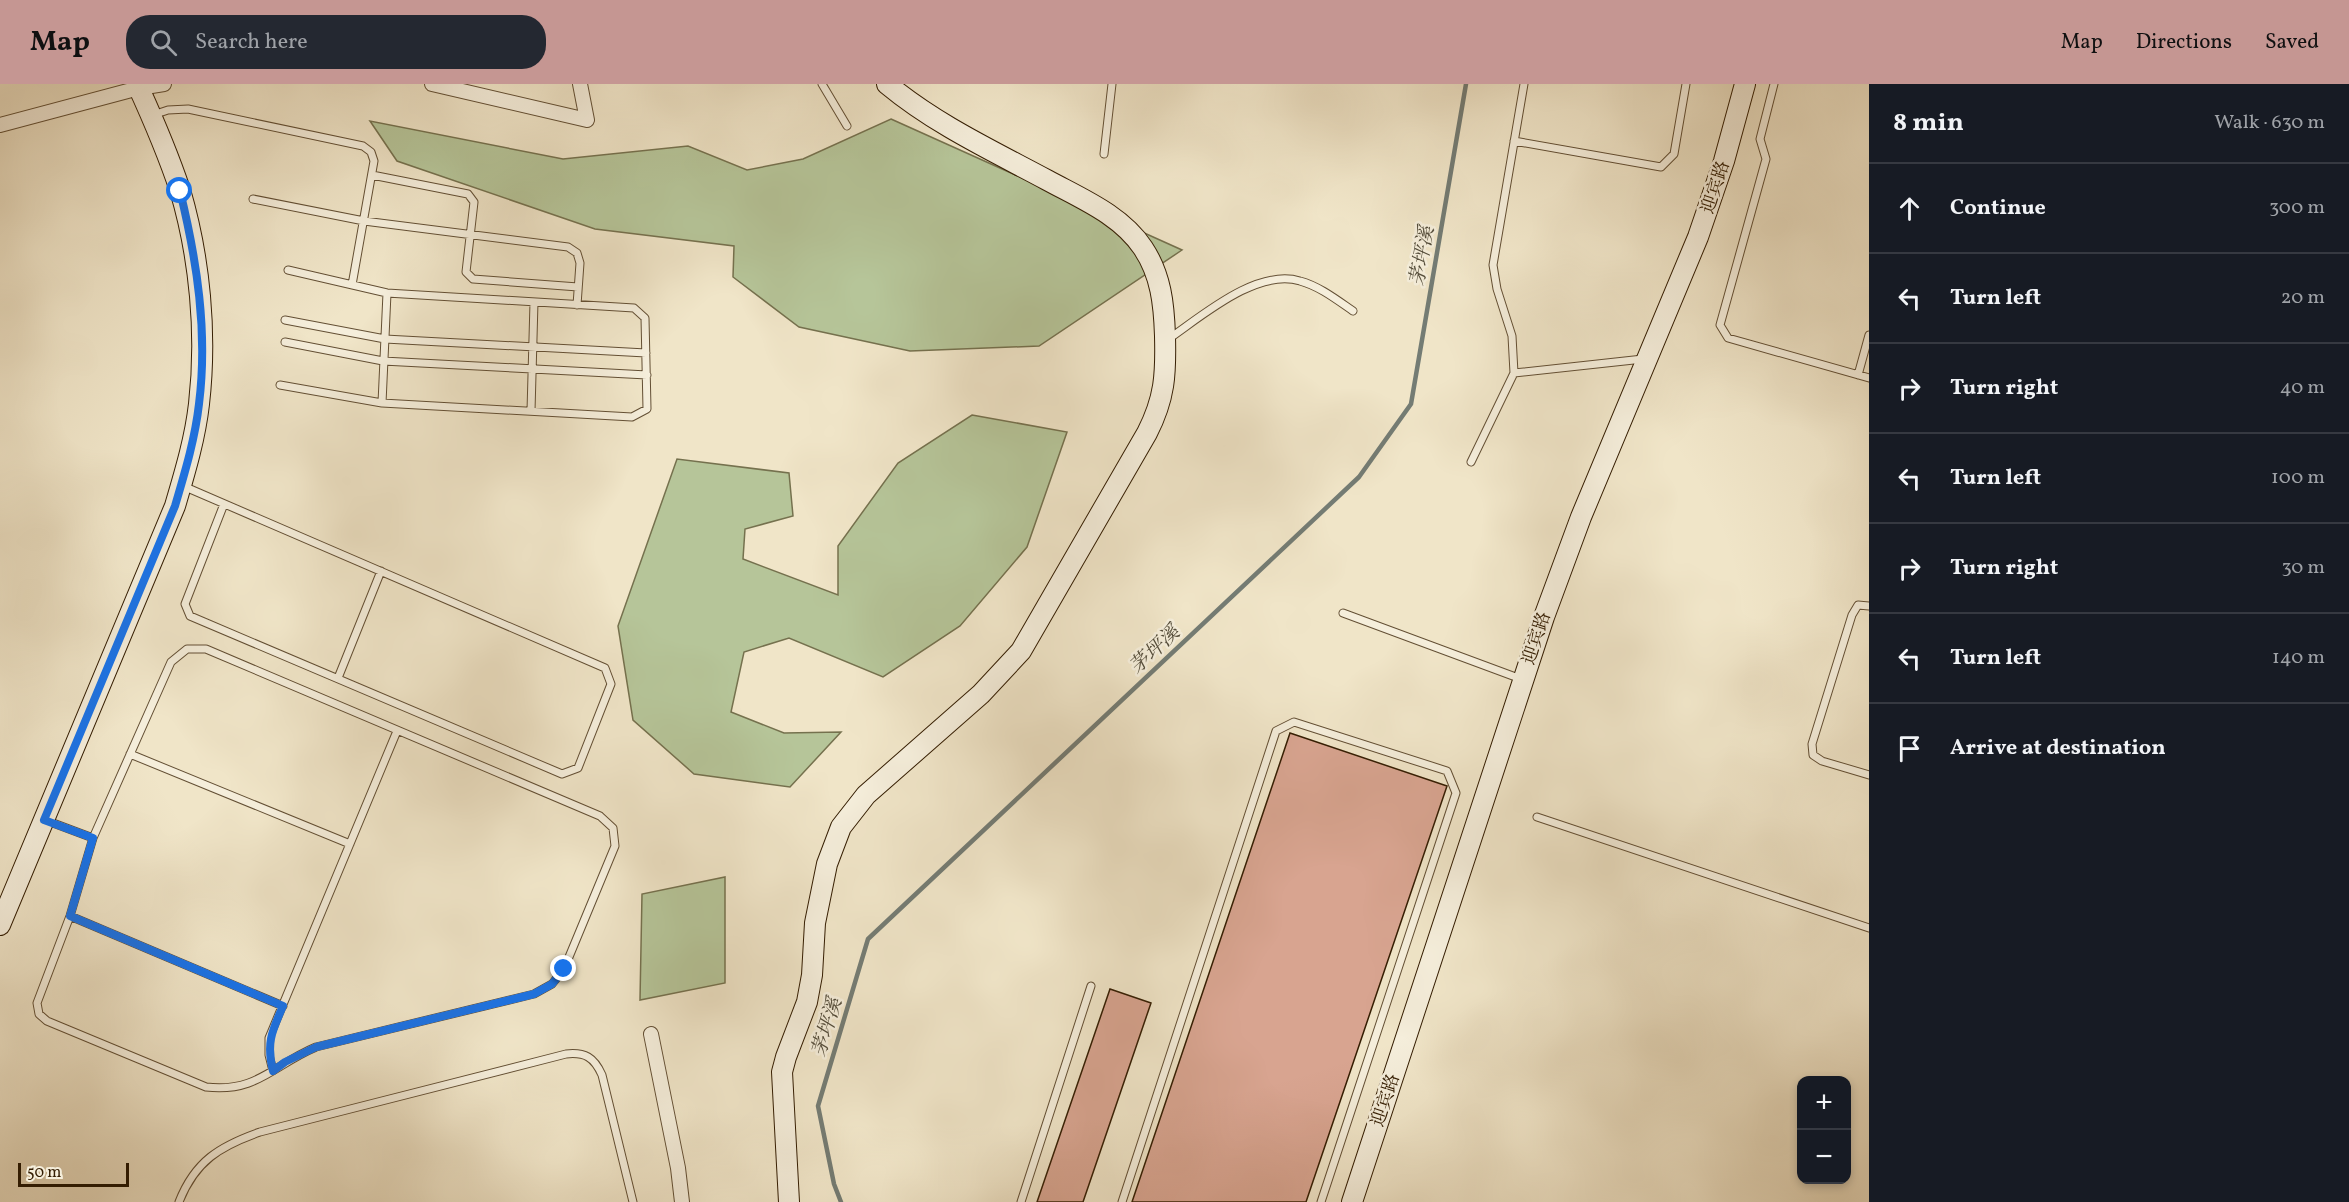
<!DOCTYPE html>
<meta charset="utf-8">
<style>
:root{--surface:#171b24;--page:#242831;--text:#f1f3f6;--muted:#9ea1a6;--line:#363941;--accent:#c59692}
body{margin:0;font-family:Vollkorn,"Noto Serif SC",serif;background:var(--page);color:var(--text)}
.controls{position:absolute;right:18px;bottom:18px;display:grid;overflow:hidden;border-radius:12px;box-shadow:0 3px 9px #0003}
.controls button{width:54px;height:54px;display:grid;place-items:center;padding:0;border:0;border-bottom:2px solid var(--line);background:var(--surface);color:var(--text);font:30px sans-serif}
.scale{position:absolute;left:18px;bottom:15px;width:111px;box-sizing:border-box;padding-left:6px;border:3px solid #341d02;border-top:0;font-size:16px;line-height:21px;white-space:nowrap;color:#341d02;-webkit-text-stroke:4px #f5eedb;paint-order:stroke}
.stop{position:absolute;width:18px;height:18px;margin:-14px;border:4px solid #1a73e8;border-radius:50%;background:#fff}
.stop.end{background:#1a73e8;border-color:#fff;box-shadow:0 2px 6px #0008}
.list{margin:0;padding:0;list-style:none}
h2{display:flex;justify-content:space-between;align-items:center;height:78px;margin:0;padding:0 24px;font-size:26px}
h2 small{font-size:20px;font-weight:400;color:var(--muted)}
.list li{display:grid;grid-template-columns:39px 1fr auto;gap:18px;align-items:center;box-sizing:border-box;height:90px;padding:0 24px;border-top:2px solid var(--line)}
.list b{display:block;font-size:22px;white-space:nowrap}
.list em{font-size:20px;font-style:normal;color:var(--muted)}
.icon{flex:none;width:33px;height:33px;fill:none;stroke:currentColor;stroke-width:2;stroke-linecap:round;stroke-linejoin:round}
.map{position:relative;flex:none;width:1869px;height:1118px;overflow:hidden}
header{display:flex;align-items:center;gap:36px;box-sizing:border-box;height:84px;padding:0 30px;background:var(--accent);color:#111}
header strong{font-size:28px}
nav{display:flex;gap:33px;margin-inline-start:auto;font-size:21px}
.search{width:420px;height:54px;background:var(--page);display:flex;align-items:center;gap:15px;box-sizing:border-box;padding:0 21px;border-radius:24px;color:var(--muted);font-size:22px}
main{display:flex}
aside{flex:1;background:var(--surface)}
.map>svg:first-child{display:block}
.green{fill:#b6c599;stroke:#75714e;stroke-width:1.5}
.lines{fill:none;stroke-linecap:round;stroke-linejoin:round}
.stream{stroke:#747c74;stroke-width:4.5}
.building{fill:#d8a490;stroke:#341d02;stroke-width:1.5}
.lane-casing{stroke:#634f34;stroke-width:9}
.street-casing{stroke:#634f34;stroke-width:16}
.secondary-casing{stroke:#341d02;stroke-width:22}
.lane{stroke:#f5eedb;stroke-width:7}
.street{stroke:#f5eedb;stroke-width:14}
.secondary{stroke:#f5eedb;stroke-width:20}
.route{stroke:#1a73e8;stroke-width:8}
.labels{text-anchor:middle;stroke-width:5;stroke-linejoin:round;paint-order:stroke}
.street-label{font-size:18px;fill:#341d02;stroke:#f5eedb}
.water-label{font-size:20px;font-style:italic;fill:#544d3b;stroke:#f5eedb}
</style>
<header>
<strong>Map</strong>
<div class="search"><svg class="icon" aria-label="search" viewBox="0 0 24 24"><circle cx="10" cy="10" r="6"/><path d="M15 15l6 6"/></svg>Search here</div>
<nav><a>Map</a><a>Directions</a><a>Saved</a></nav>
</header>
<main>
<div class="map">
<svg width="1869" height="1118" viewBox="0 0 1869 1118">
<rect width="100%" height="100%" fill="#f0e5c8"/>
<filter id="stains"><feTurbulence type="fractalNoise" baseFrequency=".00333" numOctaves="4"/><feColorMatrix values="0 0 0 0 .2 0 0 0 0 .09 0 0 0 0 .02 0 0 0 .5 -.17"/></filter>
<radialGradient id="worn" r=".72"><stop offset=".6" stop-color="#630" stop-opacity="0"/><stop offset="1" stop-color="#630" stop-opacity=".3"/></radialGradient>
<path class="green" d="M 891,35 L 1182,166 L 1039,262 L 910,267 L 799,243 L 733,193 L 734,162 L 595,145 L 397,77 L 370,37 L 563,75 L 688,62 L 747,86 L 803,75 Z
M 972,331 L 1067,348 L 1027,463 L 960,542 L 883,593 L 789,554 L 744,568 L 731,628 L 784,649 L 841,648 L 790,703 L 694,690 L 633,636 L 618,542 L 677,375 L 789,389 L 793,432 L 745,445 L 743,475 L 838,511 L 838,462 L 898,379 Z
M 725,793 L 725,899 L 640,916 L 642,810 Z"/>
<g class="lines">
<path class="stream" d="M 841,1118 L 834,1100 L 818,1022 L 868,855 L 1359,393 L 1411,320 L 1466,0"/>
</g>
<path class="building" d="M 1290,649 L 1447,702 L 1306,1118 L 1132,1118 Z
M 1110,905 L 1151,919 L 1083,1118 L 1037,1118 Z"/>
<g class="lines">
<defs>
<path id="lane" d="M 822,0 L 847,42
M 1774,0 L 1760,55 L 1766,75 L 1720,241 L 1728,254 L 1869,294
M 153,31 L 168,26 L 188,25 L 363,62 L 371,68 L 374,77 L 352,201
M 1514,57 L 1661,83 L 1674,70 L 1686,0
M 1104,70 L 1112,0
M 372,91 L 468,110 L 474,118 L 466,188 L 473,195 L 578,203
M 253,115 L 364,137 L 568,163 L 577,169 L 580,179 L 577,221
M 285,236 L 385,255 L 646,269
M 1167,256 C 1201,233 1256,184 1300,197 C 1319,202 1337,216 1353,227
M 285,258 L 383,277 L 647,291
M 1514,289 L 1643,275
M 1858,291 L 1869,251
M 280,301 L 382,319 L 632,333 L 647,325 L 645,234 L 634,224 L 387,209 L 288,186
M 382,319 L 387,209
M 531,327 L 534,218
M 1471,378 L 1514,289 L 1512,252 L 1497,205 L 1493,181 L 1524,0
M 183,402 L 605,584 L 611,600 L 578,684 L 562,690 L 190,532 L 185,520 L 224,420
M 1869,522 L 1858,521 L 1852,531 L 1812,660 L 1813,671 L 1822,677 L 1869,691
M 1343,529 L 1521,595
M 187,565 L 206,565 L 600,732 L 613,744 L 615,762 L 564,885 L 552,900 L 534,910 L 316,963 C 273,981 257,1009 206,1003 L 47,937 L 39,930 L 37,919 L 70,832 L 93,754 L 171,578 Z
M 338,594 L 381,487
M 130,670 L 350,760
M 1537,733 L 1869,844
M 45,736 L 93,754
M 70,832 L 283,922
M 273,987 L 269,971 L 269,954 L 397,647
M 179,1118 C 195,1077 220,1062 260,1048 L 566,970 C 585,968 594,973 602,991 L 633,1118
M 1021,1118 L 1091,902
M 1122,1118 L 1276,647 L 1294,638 L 1447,687 L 1456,709 L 1321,1118"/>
<path id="street" d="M 432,0 L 587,36 L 580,0
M 0,41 L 139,4 L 164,0
M 651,950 L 678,1084 L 682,1118"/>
<path id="secondary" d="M 0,841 L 175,422 C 185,388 195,355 199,320 C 207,250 200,174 180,106 C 168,70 153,35 137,0
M 789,1118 L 782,988 L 786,973 L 807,918 L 812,891 L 815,839 L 827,780 L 841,743 L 866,711 L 981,610 L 1021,567 L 1147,349 C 1165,314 1166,290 1165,252 C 1164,220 1161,191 1143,164 C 1121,131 1082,115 1047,96 C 993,67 935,40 887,0
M 1352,1118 L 1544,533 L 1581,433 L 1698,153 L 1724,77 L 1745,0"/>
</defs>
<use href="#lane" class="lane-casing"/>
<use href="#street" class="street-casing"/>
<use href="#secondary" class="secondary-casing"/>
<use href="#lane" class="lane"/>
<use href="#street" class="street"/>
<use href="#secondary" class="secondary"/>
</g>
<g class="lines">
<path class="route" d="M 180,107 C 197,177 208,248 199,320 C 195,355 185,388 175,422 L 44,736 L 93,754 L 70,832 L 283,922 C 272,947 266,959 273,987 L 285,978 L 316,963 L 534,910 L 552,900 L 564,885"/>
</g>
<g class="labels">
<g class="street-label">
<text transform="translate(1715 103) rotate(-72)" y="6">迎宾路</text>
<text transform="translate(1536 554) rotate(-72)" y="6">迎宾路</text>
<text transform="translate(1385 1016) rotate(-72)" y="6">迎宾路</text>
</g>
<g class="water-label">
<text transform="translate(1421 172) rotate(-80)" y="7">茅坪溪</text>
<text transform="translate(1154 565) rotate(-43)" y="7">茅坪溪</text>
<text transform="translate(826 943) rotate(-73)" y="7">茅坪溪</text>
</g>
</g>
<rect width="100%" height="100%" filter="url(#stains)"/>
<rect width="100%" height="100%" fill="url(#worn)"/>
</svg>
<div class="controls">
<button>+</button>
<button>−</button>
</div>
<div class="scale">50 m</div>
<div class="stop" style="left:180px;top:107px"></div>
<div class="stop end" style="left:564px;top:885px"></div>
</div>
<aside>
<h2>8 min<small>Walk · 630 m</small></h2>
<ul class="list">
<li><svg class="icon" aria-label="ahead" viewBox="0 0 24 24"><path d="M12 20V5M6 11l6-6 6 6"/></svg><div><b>Continue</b></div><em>300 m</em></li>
<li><svg class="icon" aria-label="left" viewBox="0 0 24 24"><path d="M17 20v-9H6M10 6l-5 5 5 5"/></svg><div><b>Turn left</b></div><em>20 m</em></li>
<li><svg class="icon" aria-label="right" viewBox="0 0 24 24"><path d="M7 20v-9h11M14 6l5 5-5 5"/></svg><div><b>Turn right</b></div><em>40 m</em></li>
<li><svg class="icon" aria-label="left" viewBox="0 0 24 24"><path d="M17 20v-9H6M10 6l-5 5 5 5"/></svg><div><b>Turn left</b></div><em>100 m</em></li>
<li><svg class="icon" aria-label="right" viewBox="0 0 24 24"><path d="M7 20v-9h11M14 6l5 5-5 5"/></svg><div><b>Turn right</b></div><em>30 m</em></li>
<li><svg class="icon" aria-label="left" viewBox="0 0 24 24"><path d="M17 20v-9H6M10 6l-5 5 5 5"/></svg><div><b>Turn left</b></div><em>140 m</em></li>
<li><svg class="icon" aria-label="arrive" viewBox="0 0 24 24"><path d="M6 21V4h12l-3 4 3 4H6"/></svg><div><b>Arrive at destination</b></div></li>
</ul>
</aside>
</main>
